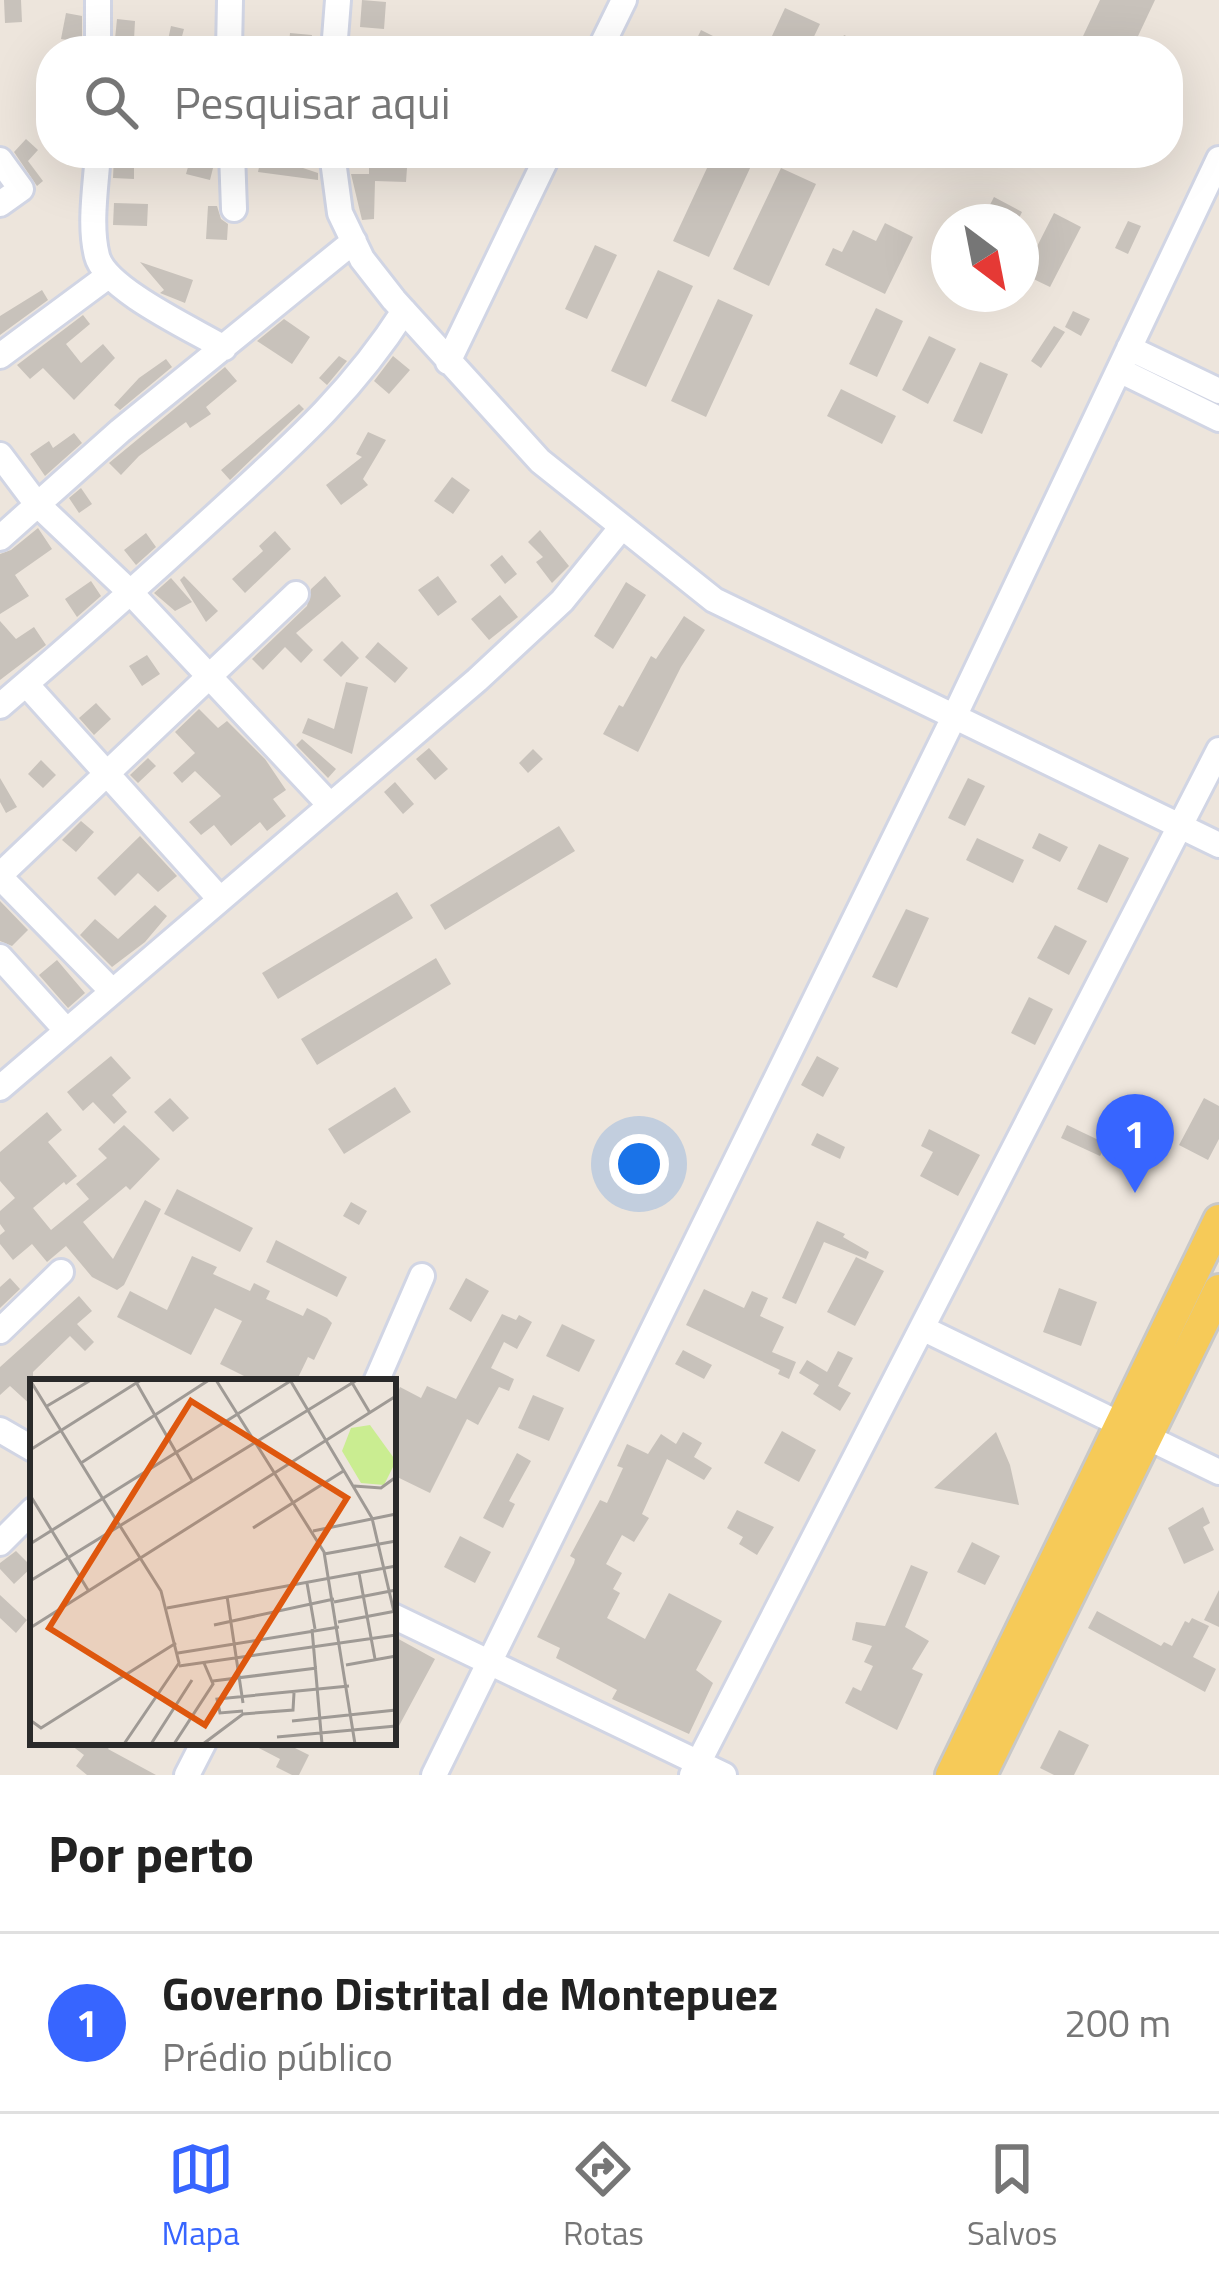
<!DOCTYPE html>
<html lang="pt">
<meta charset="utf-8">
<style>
:root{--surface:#fff;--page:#f6f6f6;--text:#222;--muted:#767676;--line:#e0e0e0;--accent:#3765ff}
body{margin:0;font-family:"Titillium Web",sans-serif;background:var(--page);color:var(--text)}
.compass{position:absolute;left:931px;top:204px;width:108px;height:108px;border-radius:50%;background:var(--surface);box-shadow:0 12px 48px #0002;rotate:148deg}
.you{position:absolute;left:639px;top:1164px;width:42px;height:42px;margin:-30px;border:9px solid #fff;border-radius:50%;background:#1a73e8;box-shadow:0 0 0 18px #1a73e833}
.badge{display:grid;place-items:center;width:78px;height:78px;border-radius:50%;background:var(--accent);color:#fff;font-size:39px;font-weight:700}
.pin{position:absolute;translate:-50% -99px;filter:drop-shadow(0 3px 6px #0008)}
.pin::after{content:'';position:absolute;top:63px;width:42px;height:36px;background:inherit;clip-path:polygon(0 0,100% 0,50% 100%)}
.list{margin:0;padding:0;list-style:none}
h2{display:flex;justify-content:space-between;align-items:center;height:156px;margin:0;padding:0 48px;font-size:51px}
h2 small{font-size:39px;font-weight:400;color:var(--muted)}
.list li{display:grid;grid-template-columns:78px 1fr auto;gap:36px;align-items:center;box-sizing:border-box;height:180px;padding:0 48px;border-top:3px solid var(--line)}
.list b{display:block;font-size:45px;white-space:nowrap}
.list p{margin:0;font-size:39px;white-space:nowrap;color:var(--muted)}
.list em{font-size:39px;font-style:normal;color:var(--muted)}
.icon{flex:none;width:66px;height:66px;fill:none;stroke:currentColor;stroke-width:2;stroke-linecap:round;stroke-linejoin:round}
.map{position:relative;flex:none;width:1219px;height:1775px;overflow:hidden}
.search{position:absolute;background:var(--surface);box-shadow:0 12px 48px #0002;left:36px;right:36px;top:36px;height:132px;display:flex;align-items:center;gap:30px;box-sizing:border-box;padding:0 42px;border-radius:48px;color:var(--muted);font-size:45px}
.sheet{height:336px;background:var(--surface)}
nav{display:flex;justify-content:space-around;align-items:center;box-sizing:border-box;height:168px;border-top:3px solid var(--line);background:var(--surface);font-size:33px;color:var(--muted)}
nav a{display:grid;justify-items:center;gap:6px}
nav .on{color:var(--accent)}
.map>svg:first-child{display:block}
.building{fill:#c8c2bb}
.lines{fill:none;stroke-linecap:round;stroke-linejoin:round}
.minor-casing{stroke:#d1d5e4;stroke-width:30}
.major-casing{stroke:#c8c8c8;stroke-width:36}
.minor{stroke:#fff;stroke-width:24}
.major{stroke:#f6ca58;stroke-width:30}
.inset-road{fill:none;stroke:#9f9a95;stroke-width:3}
.view{fill:#de570e;fill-opacity:0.15;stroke:#de570e;stroke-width:6}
.inset-edge{fill:none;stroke:#2a2a2a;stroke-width:6}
</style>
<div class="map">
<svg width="1219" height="1775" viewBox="0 0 1219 1775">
<rect width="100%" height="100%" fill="#ede5dc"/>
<path class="building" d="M 4,0 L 21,0 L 22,22 L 5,23 Z
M 362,0 L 386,2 L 384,29 L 360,27 Z
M 1100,0 L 1155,0 L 1131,51 L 1076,51 Z
M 785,8 L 820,24 L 807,51 L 765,51 Z
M 66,13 L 82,16 L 82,42 L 61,39 Z
M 117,19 L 135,21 L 134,40 L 115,39 Z
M 171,26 L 184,29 L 178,51 L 166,49 Z
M 701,30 L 719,39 L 714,51 L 691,51 Z
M 290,33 L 312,35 L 310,51 L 288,51 Z
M 844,35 L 879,51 L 837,51 Z
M 26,139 L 38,150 L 28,161 L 43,181 L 37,186 L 14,152 Z
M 192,153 L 216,156 L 210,180 L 186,174 Z
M 262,153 L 280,156 L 279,160 L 318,173 L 318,180 L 258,172 Z
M 714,153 L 757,153 L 709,257 L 673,241 Z
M 114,156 L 134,156 L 134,179 L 113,178 Z
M 369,168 L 407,168 L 406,182 L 375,181 L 374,219 L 362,220 L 351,174 L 369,174 Z
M 781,168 L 816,184 L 769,286 L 733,269 Z
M 994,197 L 1022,212 L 1017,222 L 981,222 Z
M 114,203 L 148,204 L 147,226 L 113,225 Z
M 208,206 L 217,206 L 221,219 L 228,224 L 227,240 L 206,239 Z
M 1054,213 L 1081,227 L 1050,287 L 1023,274 Z
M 1128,221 L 1141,226 L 1128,254 L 1115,248 Z
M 885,223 L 913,237 L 885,294 L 825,265 L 833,248 L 842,252 L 853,230 L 876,241 Z
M 595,245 L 617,255 L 587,319 L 565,309 Z
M 140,262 L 193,280 L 185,303 L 160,293 L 164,290 Z
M 658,270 L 693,286 L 646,387 L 611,371 Z
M 42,290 L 48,300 L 0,335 L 0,316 Z
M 718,299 L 753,315 L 706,417 L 671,401 Z
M 876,308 L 903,321 L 877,377 L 849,364 Z
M 1073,311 L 1090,319 L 1081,336 L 1065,327 Z
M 83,315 L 90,324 L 66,344 L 81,363 L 103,344 L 115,358 L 74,400 L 43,368 L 30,379 L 17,365 Z
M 284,319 L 310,337 L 292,364 L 257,341 Z
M 1054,326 L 1065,332 L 1041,368 L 1031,361 Z
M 929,336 L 956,349 L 928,404 L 902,390 Z
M 339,356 L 347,361 L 327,385 L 319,378 Z
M 393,356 L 410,370 L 389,394 L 374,381 Z
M 166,359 L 172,367 L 120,410 L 114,405 L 139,378 Z
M 980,362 L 1008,374 L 982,434 L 953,421 Z
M 225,367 L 237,381 L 206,407 L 211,414 L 190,428 L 186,422 L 139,456 L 121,475 L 109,463 Z
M 841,389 L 896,416 L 882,444 L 827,416 Z
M 299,404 L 304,409 L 230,480 L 221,470 Z
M 368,432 L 386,440 L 363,479 L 368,485 L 341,505 L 326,485 L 362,457 L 356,454 Z
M 74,433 L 82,443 L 45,476 L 30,454 L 49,441 L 53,448 Z
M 452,477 L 470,490 L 453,514 L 434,501 Z
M 81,488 L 92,504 L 79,513 L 69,498 Z
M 38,528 L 52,549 L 15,575 L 29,596 L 0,614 L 0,554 L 11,550 Z
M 540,530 L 569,566 L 552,583 L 536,562 L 543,557 L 528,542 Z
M 275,531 L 291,549 L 245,593 L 232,579 L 263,551 L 259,546 Z
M 146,533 L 156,547 L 136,565 L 124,550 Z
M 502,555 L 517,574 L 505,584 L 490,565 Z
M 184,576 L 218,611 L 206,622 L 180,580 Z
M 325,576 L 341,596 L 296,633 L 313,650 L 301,663 L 285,647 L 263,670 L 252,659 L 307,606 L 311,589 Z
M 438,576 L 457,602 L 438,616 L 418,590 Z
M 171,578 L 192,602 L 175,611 L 154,593 Z
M 91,581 L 101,596 L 77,617 L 65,599 Z
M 626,582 L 646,595 L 613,649 L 594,636 Z
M 500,595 L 518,617 L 489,640 L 471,619 Z
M 684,616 L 705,630 L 681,667 L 638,752 L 603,734 L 619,705 L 623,707 L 651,656 L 656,659 Z
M 0,621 L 16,639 L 34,627 L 46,645 L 0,680 Z
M 342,641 L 359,658 L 341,677 L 323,660 Z
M 378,642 L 408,668 L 395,683 L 365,657 Z
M 147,655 L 160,674 L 142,686 L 129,666 Z
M 346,682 L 368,687 L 352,754 L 302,733 L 308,718 L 334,729 Z
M 96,703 L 111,719 L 94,735 L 79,718 Z
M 199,709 L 218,728 L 227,721 L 265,759 L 286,790 L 273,799 L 286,816 L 267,831 L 260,822 L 231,846 L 214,825 L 201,835 L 189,822 L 221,796 L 195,771 L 182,783 L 173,773 L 195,753 L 175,732 Z
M 302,739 L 336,769 L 328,778 L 296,745 Z
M 429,748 L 448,769 L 435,780 L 416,759 Z
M 533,749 L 543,759 L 528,773 L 519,763 Z
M 148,758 L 156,766 L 138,783 L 130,775 Z
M 41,760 L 56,775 L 43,788 L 28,774 Z
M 0,778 L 17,807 L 6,813 L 0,802 Z
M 968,778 L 985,786 L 965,826 L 948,818 Z
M 395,782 L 414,804 L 403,814 L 384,792 Z
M 81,821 L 94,832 L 76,852 L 62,840 Z
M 559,826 L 575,851 L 445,930 L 430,905 Z
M 1039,833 L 1068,847 L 1060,862 L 1032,848 Z
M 140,836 L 177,876 L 158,892 L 138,873 L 115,896 L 97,878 Z
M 977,838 L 1024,860 L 1013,883 L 966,860 Z
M 1099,844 L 1129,858 L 1107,903 L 1077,889 Z
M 397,892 L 413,918 L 278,999 L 262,973 Z
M 0,901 L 28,930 L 12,946 L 0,941 Z
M 155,905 L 167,916 L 145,942 L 112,967 L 80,935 L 95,919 L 118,939 Z
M 906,909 L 929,918 L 897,988 L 872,977 Z
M 1055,925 L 1087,941 L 1069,975 L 1037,958 Z
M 436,958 L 451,984 L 317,1065 L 301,1039 Z
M 57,960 L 85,993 L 68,1008 L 39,975 Z
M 1029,997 L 1053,1009 L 1035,1045 L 1011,1033 Z
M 111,1056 L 131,1078 L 112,1095 L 127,1112 L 114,1124 L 93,1102 L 83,1111 L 67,1092 Z
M 817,1056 L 839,1068 L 823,1097 L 801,1085 Z
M 395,1087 L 411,1112 L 344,1154 L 328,1129 Z
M 170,1098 L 189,1118 L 173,1132 L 154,1112 Z
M 1204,1098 L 1219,1106 L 1219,1139 L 1208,1160 L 1179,1145 Z
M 47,1112 L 62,1130 L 48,1142 L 77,1176 L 66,1185 L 64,1182 L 33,1208 L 51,1230 L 89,1199 L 76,1184 L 107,1158 L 98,1149 L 124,1125 L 160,1159 L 130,1190 L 126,1186 L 83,1222 L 113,1259 L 145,1200 L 161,1209 L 124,1285 L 117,1290 L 92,1277 L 66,1246 L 47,1262 L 32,1244 L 13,1260 L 0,1244 L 0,1235 L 5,1231 L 0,1224 L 0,1211 L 15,1198 L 0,1181 L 0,1152 Z
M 1067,1125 L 1107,1144 L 1100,1156 L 1061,1138 Z
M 929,1129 L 980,1155 L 958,1196 L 920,1176 L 933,1152 L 921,1146 Z
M 817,1133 L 845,1147 L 840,1159 L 811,1145 Z
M 177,1189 L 253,1228 L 240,1252 L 164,1214 Z
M 351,1202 L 367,1211 L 359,1225 L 343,1216 Z
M 817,1221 L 845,1234 L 843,1237 L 869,1252 L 866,1259 L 824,1242 L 796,1304 L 782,1298 Z
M 276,1240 L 347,1277 L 337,1297 L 266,1262 Z
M 192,1256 L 217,1267 L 213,1274 L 250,1291 L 254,1283 L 270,1291 L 266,1299 L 303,1316 L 307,1308 L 327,1318 L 332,1323 L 314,1360 L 308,1357 L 296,1382 L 256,1382 L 220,1364 L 242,1321 L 215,1308 L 191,1355 L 117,1317 L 130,1291 L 167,1310 Z
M 856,1257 L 884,1271 L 855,1326 L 827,1312 Z
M 10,1278 L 20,1289 L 0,1308 L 0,1287 Z
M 466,1278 L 489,1291 L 471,1322 L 449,1309 Z
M 1059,1288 L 1097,1302 L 1081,1346 L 1043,1332 Z
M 704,1289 L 744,1308 L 752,1291 L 768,1298 L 760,1316 L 784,1327 L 772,1352 L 796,1362 L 789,1379 L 778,1374 L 780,1370 L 686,1325 Z
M 79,1296 L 92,1311 L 77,1324 L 94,1342 L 85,1351 L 70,1336 L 33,1372 L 33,1407 L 10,1386 L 0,1395 L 0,1367 Z
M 502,1314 L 516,1320 L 519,1315 L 532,1322 L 517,1349 L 504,1342 L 491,1368 L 514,1379 L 509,1391 L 499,1387 L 478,1425 L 467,1419 L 430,1493 L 393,1475 L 393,1443 L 397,1434 L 393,1432 L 393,1403 L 400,1387 L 421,1398 L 427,1386 L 456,1399 Z
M 562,1324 L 595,1340 L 579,1372 L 546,1356 Z
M 683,1350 L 712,1365 L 704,1379 L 675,1364 Z
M 838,1351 L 853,1358 L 838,1386 L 851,1393 L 840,1411 L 813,1394 L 819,1385 L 799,1373 L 807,1360 L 827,1372 Z
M 533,1395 L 564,1408 L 549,1441 L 518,1428 Z
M 782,1431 L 816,1450 L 799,1482 L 764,1463 Z
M 683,1432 L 702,1443 L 694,1457 L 712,1468 L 704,1480 L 667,1459 L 642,1514 L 649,1518 L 634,1542 L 622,1535 L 606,1564 L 622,1573 L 613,1589 L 620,1593 L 607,1618 L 645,1639 L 669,1593 L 722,1621 L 696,1670 L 713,1683 L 689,1734 L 612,1699 L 617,1690 L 556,1658 L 560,1648 L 537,1637 L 574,1563 L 575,1559 L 570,1556 L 600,1500 L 607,1503 L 623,1468 L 617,1466 L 627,1444 L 648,1454 L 661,1434 L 676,1444 Z
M 996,1432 L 1010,1465 L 1019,1505 L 934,1488 Z
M 517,1453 L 531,1461 L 509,1501 L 515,1504 L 503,1528 L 483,1518 Z
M 1203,1507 L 1210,1523 L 1203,1527 L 1214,1550 L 1184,1564 L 1168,1528 Z
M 737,1510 L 774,1527 L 757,1555 L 739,1544 L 743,1537 L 727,1528 Z
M 460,1536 L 491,1552 L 475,1583 L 444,1567 Z
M 972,1542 L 1000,1556 L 985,1585 L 957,1572 Z
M 16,1551 L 32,1567 L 14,1584 L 0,1569 L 0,1563 Z
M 911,1565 L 928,1572 L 905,1627 L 929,1641 L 912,1669 L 923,1674 L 897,1730 L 845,1703 L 853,1687 L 861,1691 L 873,1666 L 864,1662 L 872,1646 L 852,1640 L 856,1622 L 885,1626 Z
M 1219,1590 L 1219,1627 L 1204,1620 Z
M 0,1595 L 27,1620 L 16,1633 L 0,1618 Z
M 1097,1611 L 1161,1646 L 1164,1642 L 1172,1646 L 1185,1621 L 1189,1623 L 1192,1618 L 1209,1626 L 1193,1657 L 1216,1669 L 1205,1692 L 1088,1628 Z
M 393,1636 L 435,1659 L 393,1737 Z
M 1059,1730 L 1089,1745 L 1074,1775 L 1054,1775 L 1040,1768 Z
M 67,1742 L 113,1742 L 108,1749 L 156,1775 L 87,1775 L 76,1766 L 84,1755 Z
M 247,1742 L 283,1742 L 309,1755 L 299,1775 L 292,1775 L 276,1767 L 280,1759 Z"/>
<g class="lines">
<defs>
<path id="minor" d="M 98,0 L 98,51
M 229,51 L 230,0
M 334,51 L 338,0
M 599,51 L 624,0
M 98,153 C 96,185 89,225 97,256 C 105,289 194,330 224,348
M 232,153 L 234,209
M 332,153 L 340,213 L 362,259 L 394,300 L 540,461 L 714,600 L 1219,845
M 0,160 L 21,189 L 0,204
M 1129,348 L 1219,391
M 0,356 L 108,276
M 448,362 L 549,153
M 1119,370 L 1219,419
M 0,455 L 36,503 L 131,593 L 329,804
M 0,538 L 120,431 L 354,241
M 26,684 L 219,898
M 0,706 C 74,643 147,578 219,512 C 290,447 352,393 404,311
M 0,875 L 296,594
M 0,877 L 112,991
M 0,957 L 66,1030
M 0,1088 L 477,680 L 562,601 L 621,528
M 922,1328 L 1219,1472
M 0,1331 L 61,1272
M 376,1382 L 422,1276
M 0,1430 L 33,1449
M 0,1543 L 33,1510
M 393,1616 L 724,1775
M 187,1775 L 204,1742
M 434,1775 L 954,717 L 1219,159
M 692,1775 L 1219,750"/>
<path id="major" d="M 951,1775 L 1219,1220
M 981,1775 L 1219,1290"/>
</defs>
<use href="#minor" class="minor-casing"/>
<use href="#major" class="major-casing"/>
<use href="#minor" class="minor"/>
<use href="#major" class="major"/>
</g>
<g transform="translate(30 1379)">
<rect width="366" height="366" fill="#ede5dc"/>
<path d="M 340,46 L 366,82 L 354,106 L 331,104 L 312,72 L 321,49 Z" fill="#caed91"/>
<path class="inset-road" d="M 0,1 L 73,120M 186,1 L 294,173 L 325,365M 260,1 L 342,139 L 364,233M 321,2 L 340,34M 106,3 L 163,103M 17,27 L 61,1M 0,71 L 111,1M 51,84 L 179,1M 324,107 L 351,109 L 366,98M 0,116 L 58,211M 73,120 L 131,212 L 149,284 L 94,365M 223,149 L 315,91M 283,152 L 366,135M 0,165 L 262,1M 294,175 L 366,162M 329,194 L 345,280M 0,202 L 327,1M 277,204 L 285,250M 197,217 L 213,324M 304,223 L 366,211M 137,229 L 366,187M 308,243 L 366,232M 184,246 L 304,220M 0,249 L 366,17M 282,250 L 292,365M 148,274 L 309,248M 316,286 L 366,277M 149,287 L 366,256M 183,302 L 287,289M 213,332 L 190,334 L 187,320 L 319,307M 0,341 L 11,349 L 146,264M 262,342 L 366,331M 247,358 L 366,347M 121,365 L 162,301M 144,365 L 183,305 L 174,284M 173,365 L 213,335 L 263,331 L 264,314"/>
<path class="view" d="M 161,22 L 317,119 L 175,346 L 19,249 Z"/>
<rect width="366" height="366" class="inset-edge"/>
</g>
</svg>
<svg class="compass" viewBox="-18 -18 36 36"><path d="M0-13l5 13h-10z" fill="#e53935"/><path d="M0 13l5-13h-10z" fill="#767676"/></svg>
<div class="you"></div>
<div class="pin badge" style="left:1135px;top:1193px">1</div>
<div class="search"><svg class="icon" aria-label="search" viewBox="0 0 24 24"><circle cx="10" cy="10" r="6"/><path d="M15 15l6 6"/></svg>Pesquisar aqui</div>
</div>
<section class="sheet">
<h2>Por perto<small></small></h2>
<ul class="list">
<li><span class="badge">1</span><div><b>Governo Distrital de Montepuez</b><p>Prédio público</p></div><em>200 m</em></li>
</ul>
</section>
<nav>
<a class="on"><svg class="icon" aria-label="map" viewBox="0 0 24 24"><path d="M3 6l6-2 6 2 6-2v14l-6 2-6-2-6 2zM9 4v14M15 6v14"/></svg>Mapa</a>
<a><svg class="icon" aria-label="directions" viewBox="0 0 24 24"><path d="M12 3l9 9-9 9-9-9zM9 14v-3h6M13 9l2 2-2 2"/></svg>Rotas</a>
<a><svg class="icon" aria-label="saved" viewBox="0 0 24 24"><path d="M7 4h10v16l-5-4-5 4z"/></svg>Salvos</a>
</nav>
